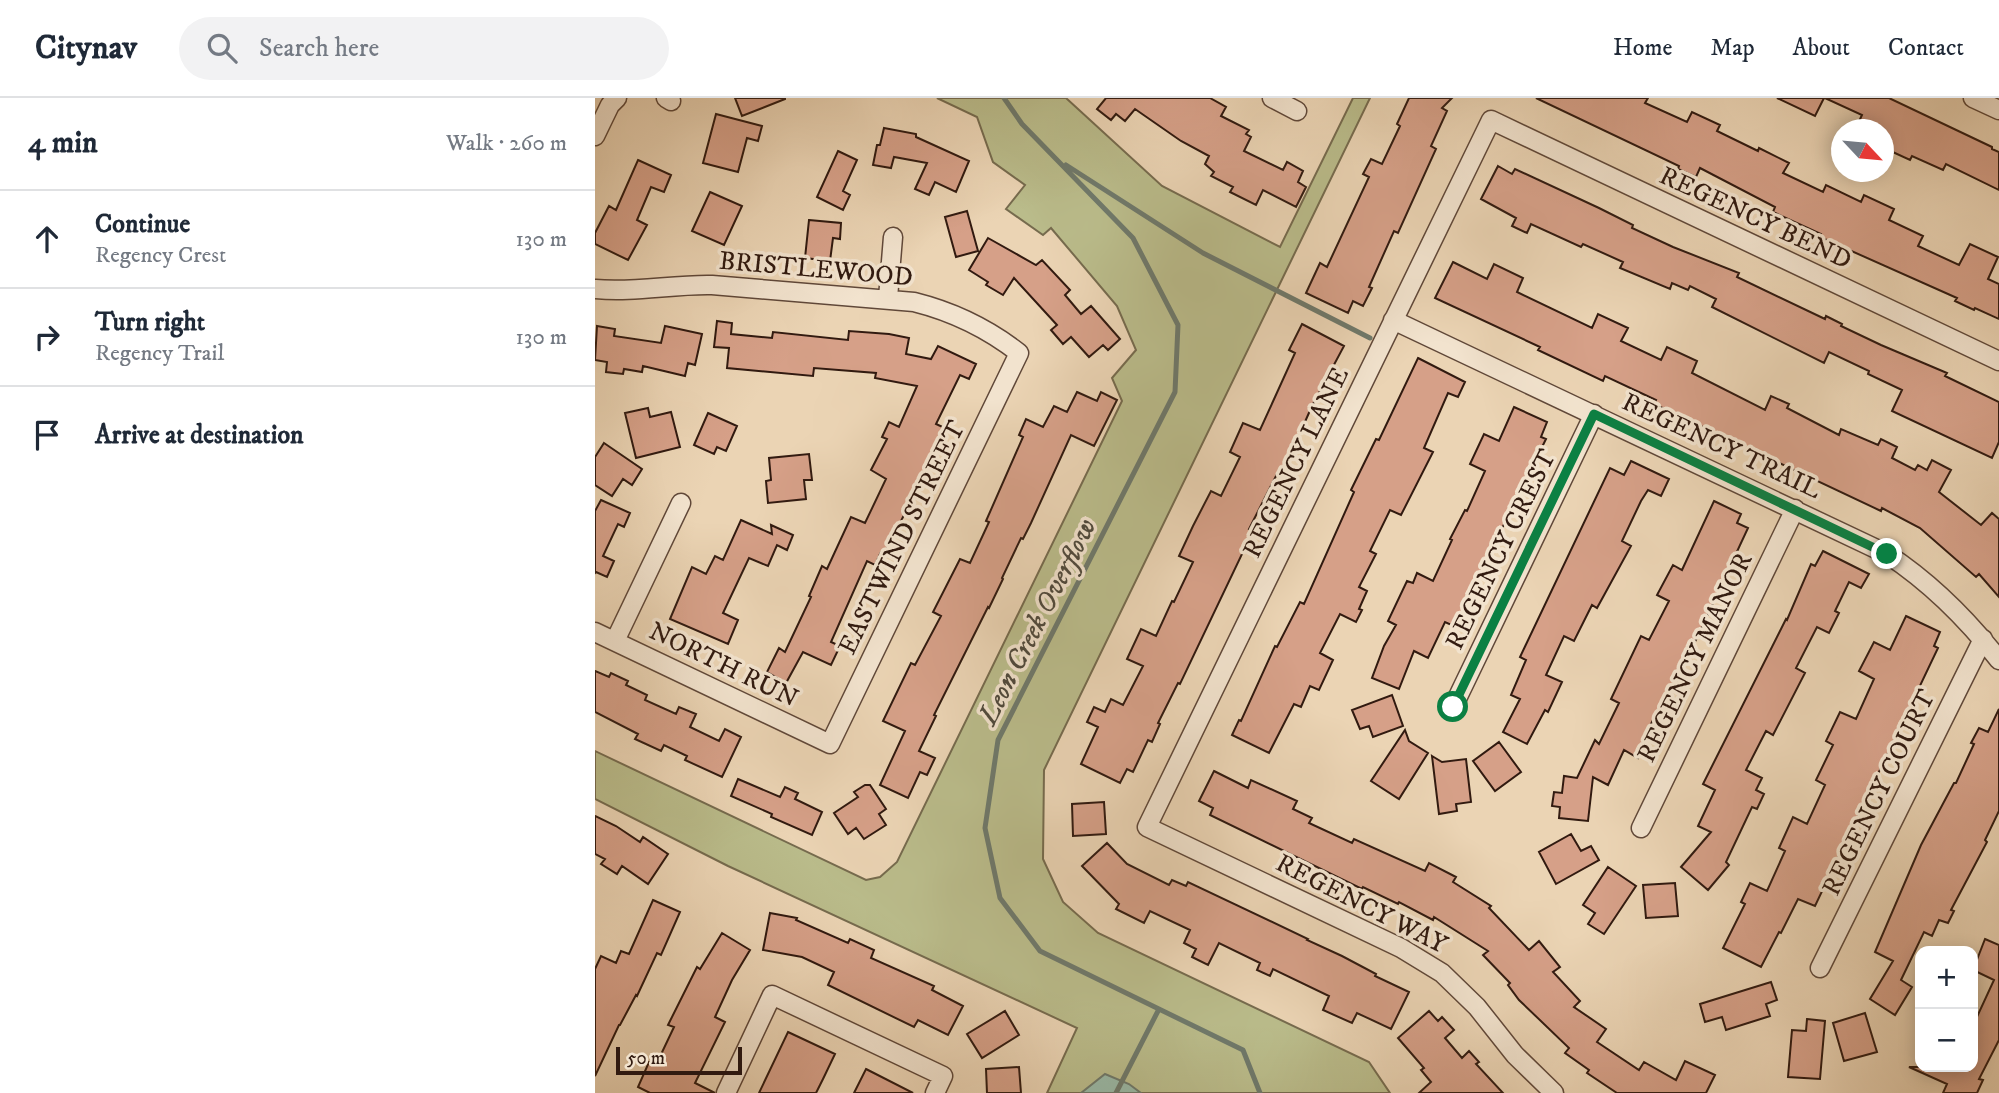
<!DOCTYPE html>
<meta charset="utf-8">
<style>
:root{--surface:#fff;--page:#f2f2f3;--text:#1f2937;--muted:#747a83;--line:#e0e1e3}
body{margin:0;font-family:"IM FELL DW Pica",serif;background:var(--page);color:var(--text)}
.controls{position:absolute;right:21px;bottom:21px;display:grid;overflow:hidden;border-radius:14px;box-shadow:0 4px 18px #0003}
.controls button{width:63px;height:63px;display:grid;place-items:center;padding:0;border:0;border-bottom:2px solid var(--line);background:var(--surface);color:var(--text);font:35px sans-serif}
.compass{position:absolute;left:1236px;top:21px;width:63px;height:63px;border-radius:50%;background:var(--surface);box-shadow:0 4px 18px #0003;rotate:116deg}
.scale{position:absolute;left:21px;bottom:18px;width:126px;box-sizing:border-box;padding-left:7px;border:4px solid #311a10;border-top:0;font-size:19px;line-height:24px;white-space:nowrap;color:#311a10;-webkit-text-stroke:5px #f2e3ce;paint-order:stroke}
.stop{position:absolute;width:21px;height:21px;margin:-16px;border:5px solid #0b8043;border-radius:50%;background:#fff}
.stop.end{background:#0b8043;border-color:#fff;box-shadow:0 2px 7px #0008}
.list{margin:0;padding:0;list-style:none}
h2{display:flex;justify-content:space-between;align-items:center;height:91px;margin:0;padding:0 28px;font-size:30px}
h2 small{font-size:23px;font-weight:400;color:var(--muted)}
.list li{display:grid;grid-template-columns:46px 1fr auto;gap:21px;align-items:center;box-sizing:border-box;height:98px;padding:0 28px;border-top:2px solid var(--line)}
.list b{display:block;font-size:26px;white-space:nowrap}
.list p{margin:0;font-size:23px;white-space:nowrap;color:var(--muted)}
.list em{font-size:23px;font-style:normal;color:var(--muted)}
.icon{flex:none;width:38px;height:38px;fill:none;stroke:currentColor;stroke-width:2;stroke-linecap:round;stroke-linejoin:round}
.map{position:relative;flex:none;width:1404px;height:995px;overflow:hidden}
header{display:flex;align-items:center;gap:42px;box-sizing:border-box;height:98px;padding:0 35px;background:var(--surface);border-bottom:2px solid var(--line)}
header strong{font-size:33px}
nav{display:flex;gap:38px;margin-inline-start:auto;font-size:24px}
.search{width:490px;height:63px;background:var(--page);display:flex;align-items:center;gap:18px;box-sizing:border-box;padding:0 24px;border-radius:38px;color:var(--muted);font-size:26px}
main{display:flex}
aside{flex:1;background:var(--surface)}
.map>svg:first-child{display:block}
.green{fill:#babc8b;stroke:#766b4e;stroke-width:2}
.water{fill:#99b9a7;stroke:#6f796b;stroke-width:2}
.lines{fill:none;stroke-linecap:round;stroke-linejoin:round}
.stream{stroke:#6f796b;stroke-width:5}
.building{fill:#d6a088;stroke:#311a10;stroke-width:2}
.minor-casing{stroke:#604839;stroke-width:21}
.minor{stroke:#f2e3ce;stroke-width:18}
.route{stroke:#0b8043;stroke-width:9}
.labels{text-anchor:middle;stroke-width:7;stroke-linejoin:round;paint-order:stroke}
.street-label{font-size:26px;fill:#311a10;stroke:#f2e3ce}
.water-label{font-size:28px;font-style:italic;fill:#504a3d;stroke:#f2e3ce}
</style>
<header>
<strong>Citynav</strong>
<div class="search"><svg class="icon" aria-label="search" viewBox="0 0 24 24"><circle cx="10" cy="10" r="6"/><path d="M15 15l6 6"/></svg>Search here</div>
<nav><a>Home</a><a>Map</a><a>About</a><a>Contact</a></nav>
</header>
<main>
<aside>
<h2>4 min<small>Walk · 260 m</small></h2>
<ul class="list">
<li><svg class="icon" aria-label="ahead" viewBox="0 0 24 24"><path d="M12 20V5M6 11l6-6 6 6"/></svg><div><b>Continue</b><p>Regency Crest</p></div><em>130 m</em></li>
<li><svg class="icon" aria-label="right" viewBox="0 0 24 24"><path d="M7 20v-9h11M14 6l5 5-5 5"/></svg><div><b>Turn right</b><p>Regency Trail</p></div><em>130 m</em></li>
<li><svg class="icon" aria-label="arrive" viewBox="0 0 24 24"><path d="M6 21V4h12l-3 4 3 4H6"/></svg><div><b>Arrive at destination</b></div></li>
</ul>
</aside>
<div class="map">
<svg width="1404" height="995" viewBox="0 0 1404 995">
<rect width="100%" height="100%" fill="#ebd4b4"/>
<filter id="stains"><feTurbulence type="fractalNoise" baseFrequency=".00286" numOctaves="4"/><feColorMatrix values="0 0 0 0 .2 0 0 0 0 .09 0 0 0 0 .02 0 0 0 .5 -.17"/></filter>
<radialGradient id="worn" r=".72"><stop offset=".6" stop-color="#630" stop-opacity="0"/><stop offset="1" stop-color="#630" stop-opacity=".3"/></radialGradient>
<path class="green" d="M 342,0 L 471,0 L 567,88 L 685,149 L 758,0 L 775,0 L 449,672 L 448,761 L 468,804 L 503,835 L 774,964 L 795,995 L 452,995 L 482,930 L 133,768 L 0,701 L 0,653 L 271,782 L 285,779 L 302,764 L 527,303 L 517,280 L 541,252 L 522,208 L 456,130 L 448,137 L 411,111 L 430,87 L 398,64 L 382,19 Z"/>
<path class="water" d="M 510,976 L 534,986 L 546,995 L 486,995 Z"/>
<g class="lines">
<path class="stream" d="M 409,0 L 427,26 L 538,140 L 583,227 L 580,294 L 403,642 L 390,730 L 405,800 L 445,853 L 648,952 L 665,995
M 471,67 L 608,155 L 775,240
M 521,995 L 564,911"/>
</g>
<path class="building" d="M 140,0 L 190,0 L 190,1 L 147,18 Z
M 511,0 L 615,0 L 631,9 L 626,18 L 654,32 L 651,36 L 656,39 L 649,53 L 688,72 L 692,64 L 708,73 L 703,84 L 711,89 L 701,109 L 668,92 L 661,107 L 635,94 L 638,89 L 616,78 L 619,74 L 610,66 L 614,58 L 586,43 L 540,11 L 530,23 L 521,16 L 516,22 L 502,11 Z
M 814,0 L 857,0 L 847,10 L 852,13 L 836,48 L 841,51 L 803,135 L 799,133 L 774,189 L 777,190 L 768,208 L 758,203 L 753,215 L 711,195 L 725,165 L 732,169 L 774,79 L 768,76 L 776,61 L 787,66 L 805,28 L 802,26 Z
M 941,0 L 1053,0 L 1050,5 L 1092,24 L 1097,14 L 1125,27 L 1122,33 L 1163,53 L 1164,50 L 1194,65 L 1188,75 L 1228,94 L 1231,87 L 1266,104 L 1269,97 L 1299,111 L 1294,122 L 1328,138 L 1323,148 L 1364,167 L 1375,146 L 1403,159 L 1393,181 L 1404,186 L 1404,221 L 1380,210 L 1379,212 L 1360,203 L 1362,200 L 1225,139 L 1226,136 L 1178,114 L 1180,109 L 1105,70 L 1101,79 L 1083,71 L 1084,68 Z
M 1182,0 L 1229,0 L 1220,18 Z
M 1230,0 L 1294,0 L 1397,49 L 1397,51 L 1404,54 L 1404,92 L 1351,66 L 1348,72 L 1317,58 L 1315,62 L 1289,50 L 1289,32 L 1260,32 L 1267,17 Z
M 121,16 L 167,28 L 163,43 L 152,40 L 143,74 L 108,65 Z
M 289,30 L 321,36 L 321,39 L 374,63 L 361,94 L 340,84 L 334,97 L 320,91 L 332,65 L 299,59 L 296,70 L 278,67 L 282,47 L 285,47 Z
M 243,53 L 262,62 L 248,93 L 255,97 L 248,112 L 222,99 Z
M 43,62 L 76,77 L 69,94 L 56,89 L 42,122 L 52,127 L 33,162 L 0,146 L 0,135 L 14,108 L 21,112 Z
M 903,68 L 917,76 L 920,71 L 1004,110 L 1038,127 L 1037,130 L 1078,149 L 1144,175 L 1142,179 L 1230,221 L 1231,218 L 1247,226 L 1246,228 L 1286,247 L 1352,275 L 1350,278 L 1404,304 L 1404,344 L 1397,360 L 1297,313 L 1307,292 L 1273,276 L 1274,273 L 1234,254 L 1229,265 L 1117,209 L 1121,201 L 1095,188 L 1093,192 L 1077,185 L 1075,191 L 1025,170 L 1028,164 L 988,146 L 986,149 L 936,126 L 932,135 L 917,128 L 921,120 L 886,101 Z
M 115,94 L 147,108 L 129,147 L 97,133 Z
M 372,113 L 383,153 L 361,159 L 350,119 Z
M 214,122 L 246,125 L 245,141 L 238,140 L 235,163 L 210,160 Z
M 393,140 L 441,167 L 447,162 L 475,192 L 470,197 L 486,216 L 496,208 L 525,241 L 513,252 L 508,247 L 494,259 L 476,239 L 468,246 L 456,232 L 462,227 L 419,180 L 408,197 L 391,187 L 393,184 L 374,172 Z
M 858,164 L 892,181 L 899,166 L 928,180 L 922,194 L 997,230 L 1003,216 L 1033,230 L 1026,243 L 1066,262 L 1072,249 L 1102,263 L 1097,275 L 1170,312 L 1176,298 L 1194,306 L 1192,310 L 1244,337 L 1246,331 L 1283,347 L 1286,341 L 1302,349 L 1297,360 L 1320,372 L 1323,367 L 1332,372 L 1337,362 L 1356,372 L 1344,394 L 1386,427 L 1397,415 L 1404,421 L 1404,499 L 1384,476 L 1381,479 L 1325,430 L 1287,410 L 1286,413 L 1059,306 L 1061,302 L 1010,278 L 1008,283 L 943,252 L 945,249 L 840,200 Z
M 122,223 L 137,225 L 136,236 L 177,240 L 178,234 L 253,242 L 254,233 L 294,236 L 314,240 L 311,256 L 336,261 L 343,248 L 381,266 L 374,281 L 365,277 L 341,326 L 352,331 L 290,455 L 286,454 L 280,467 L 272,463 L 236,544 L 245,548 L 236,567 L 208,554 L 191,585 L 172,574 L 184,550 L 190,554 L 216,499 L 214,498 L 227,468 L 232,471 L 256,419 L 270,425 L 291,381 L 276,372 L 292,341 L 287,339 L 294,324 L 304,329 L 322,288 L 280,280 L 281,275 L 219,270 L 218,278 L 132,270 L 134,250 L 119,249 Z
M 707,226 L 749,248 L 717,308 L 686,378 L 682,376 L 654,431 L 658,433 L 585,586 L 583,585 L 563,625 L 565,626 L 557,644 L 553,642 L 538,674 L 532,671 L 525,685 L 486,666 L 503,629 L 492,624 L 499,609 L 510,614 L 516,601 L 528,607 L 548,568 L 532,561 L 546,531 L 561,538 L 577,503 L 579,504 L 598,464 L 584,458 L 598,428 L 616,393 L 626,398 L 645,359 L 635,354 L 648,325 L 665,332 L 700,255 L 694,252 Z
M 2,228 L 20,231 L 19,238 L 66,245 L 70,228 L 107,236 L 100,267 L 93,265 L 90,278 L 48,268 L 47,274 L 29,271 L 28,276 L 11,274 L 12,264 L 0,262 Z
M 823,260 L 870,284 L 863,299 L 853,295 L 829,350 L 838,354 L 806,417 L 795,412 L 775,453 L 781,456 L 764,489 L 772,493 L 764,511 L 767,512 L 761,524 L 745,516 L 725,555 L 738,562 L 724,592 L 715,588 L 706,609 L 699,606 L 674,655 L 637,637 L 644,622 L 646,623 L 680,548 L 682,549 L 705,504 L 709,506 L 759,394 L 756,392 L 781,341 L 784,342 Z
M 482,294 L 502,303 L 506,294 L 522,302 L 499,348 L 476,337 L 436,425 L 428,441 L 426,440 L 407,480 L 408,481 L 394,510 L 393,509 L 339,617 L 341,618 L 324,653 L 340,660 L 332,677 L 325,674 L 313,700 L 285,687 L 310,633 L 288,623 L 316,565 L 320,567 L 346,518 L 338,514 L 365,461 L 375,465 L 394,424 L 391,423 L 428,339 L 424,337 L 431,321 L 448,329 L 459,308 L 472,314 Z
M 919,309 L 952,324 L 946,339 L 951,341 L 887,471 L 861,529 L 850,524 L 833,560 L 819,553 L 804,591 L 777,580 L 789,548 L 801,527 L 793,523 L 812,483 L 818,485 L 822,475 L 838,483 L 857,442 L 855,441 L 870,412 L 872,413 L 890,373 L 875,366 L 889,336 L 904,343 Z
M 53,310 L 55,319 L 76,314 L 85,349 L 41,360 L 30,315 Z
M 113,315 L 142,328 L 131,353 L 122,349 L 119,356 L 99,347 Z
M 9,345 L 47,371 L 37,387 L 28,381 L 17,398 L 0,387 L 0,359 Z
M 214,356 L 217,382 L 209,382 L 211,401 L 173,405 L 171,383 L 176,382 L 174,360 Z
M 1036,363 L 1074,381 L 1066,398 L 1053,392 L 1046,403 L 1027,443 L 1036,448 L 1002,510 L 997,507 L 979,543 L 969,538 L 951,577 L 967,584 L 953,614 L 950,612 L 932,646 L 908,634 L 925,601 L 916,597 L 931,562 L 925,559 L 1015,370 L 1029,377 Z
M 6,402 L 35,415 L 29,429 L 23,426 L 8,458 L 19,463 L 12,479 L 1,474 L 0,475 L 0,413 Z
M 1119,403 L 1146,416 L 1142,425 L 1153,430 L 1078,591 L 1075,589 L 1055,628 L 1058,629 L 1043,660 L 1029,652 L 1013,687 L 998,679 L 993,723 L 964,720 L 965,709 L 957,708 L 959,694 L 967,695 L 969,678 L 982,680 L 1000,642 L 1004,646 L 1024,605 L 1016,601 L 1046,538 L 1054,542 L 1074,503 L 1062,497 L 1078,467 L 1087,472 Z
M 146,422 L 177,436 L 176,427 L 198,437 L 192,452 L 182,447 L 173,468 L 154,460 L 128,515 L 143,522 L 133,546 L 75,521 L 97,469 L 111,476 L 120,458 L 128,462 Z
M 1228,453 L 1274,476 L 1266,490 L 1254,484 L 1240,513 L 1244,515 L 1234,535 L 1222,529 L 1201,570 L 1210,575 L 1178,637 L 1171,633 L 1151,672 L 1167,680 L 1161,692 L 1169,696 L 1162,711 L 1157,709 L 1131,764 L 1134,767 L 1113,792 L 1086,769 L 1116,734 L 1103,728 L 1120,692 L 1108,686 L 1191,521 L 1192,522 L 1216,466 L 1220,468 Z
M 1311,518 L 1345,534 L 1339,548 L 1343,550 L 1220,808 L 1203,801 L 1186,835 L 1184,834 L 1166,869 L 1128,850 L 1150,806 L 1146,804 L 1155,785 L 1172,793 L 1190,753 L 1184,750 L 1198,719 L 1212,726 L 1230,687 L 1221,682 L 1238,647 L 1231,643 L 1245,614 L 1261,621 L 1279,581 L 1264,573 L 1279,544 L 1295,552 Z
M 0,573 L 14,579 L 16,575 L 33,583 L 31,587 L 52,597 L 50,602 L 81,616 L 84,609 L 101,616 L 95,629 L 124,643 L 130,631 L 146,639 L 127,679 L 90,662 L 92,658 L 69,647 L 66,653 L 40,641 L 43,636 L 0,614 Z
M 797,597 L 808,628 L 778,639 L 774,628 L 765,631 L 757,612 Z
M 1404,611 L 1404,713 L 1390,742 L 1392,744 L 1356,812 L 1359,813 L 1353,825 L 1344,822 L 1337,838 L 1329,834 L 1306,882 L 1317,889 L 1300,917 L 1275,901 L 1298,863 L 1280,854 L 1326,747 L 1359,685 L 1361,685 L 1379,646 L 1376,645 L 1384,630 L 1393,634 Z
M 810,632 L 814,643 L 833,655 L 804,701 L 776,683 Z
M 904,644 L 926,674 L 900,693 L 878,663 Z
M 837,658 L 847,664 L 871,661 L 876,704 L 861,706 L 862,713 L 844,716 Z
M 619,673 L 653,690 L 656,682 L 702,703 L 698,711 L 717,720 L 714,725 L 757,745 L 759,741 L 830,773 L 834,765 L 861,779 L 858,784 L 896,808 L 894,810 L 934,852 L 944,843 L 965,869 L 958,874 L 985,903 L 979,909 L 1011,931 L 1002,944 L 1044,972 L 1049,964 L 1081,982 L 1090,963 L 1120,977 L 1111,995 L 1022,995 L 992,975 L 994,972 L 970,955 L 974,950 L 924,902 L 913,887 L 915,885 L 888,857 L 893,853 L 839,819 L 838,822 L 804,804 L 803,806 L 768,789 L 767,791 L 615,717 L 618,710 L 604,703 Z
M 143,681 L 185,699 L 190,689 L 203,695 L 200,701 L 227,714 L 217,737 L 176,719 L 177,716 L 136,698 Z
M 270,687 L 275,687 L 291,711 L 284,716 L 291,727 L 269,741 L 261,730 L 253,736 L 239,715 L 263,699 L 259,694 Z
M 509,704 L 511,736 L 478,738 L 477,706 Z
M 0,718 L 21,728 L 45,744 L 48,739 L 73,756 L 53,786 L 27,768 L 22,776 L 6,766 L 10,761 L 0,756 Z
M 976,736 L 986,753 L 996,748 L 1004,762 L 961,786 L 944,754 Z
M 512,745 L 532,766 L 574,787 L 577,782 L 591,788 L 593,784 L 713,841 L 712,842 L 747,858 L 781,876 L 780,878 L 814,894 L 796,931 L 762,915 L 757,925 L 728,912 L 734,898 L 678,871 L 675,878 L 662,872 L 665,865 L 624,845 L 613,867 L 597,859 L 601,851 L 589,845 L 595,832 L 555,813 L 549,825 L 521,811 L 524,806 L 487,768 Z
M 1013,769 L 1041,788 L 1009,836 L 993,826 L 1000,815 L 988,807 Z
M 1080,785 L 1083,818 L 1051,820 L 1048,787 Z
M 58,802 L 85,814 L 66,857 L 62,855 L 42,898 L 41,897 L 25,927 L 24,927 L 0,978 L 0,871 L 6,858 L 21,865 L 26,853 L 34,856 Z
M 175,815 L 202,820 L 201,822 L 253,845 L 255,841 L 279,852 L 276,860 L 339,888 L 337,892 L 368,908 L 353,937 L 323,922 L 319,929 L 233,887 L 239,874 L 207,859 L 168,852 Z
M 127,835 L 155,852 L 137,882 L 120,919 L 130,924 L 100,985 L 120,995 L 55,995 L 43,989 L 54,964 L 61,967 L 79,929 L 73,927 L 102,869 L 105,871 Z
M 1390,841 L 1404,847 L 1404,942 L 1384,981 L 1388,982 L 1382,995 L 1348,995 L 1352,986 L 1314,969 L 1378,969 L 1378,920 L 1381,921 L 1399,882 L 1378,872 Z
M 1176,884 L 1182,902 L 1171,906 L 1175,918 L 1131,932 L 1127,919 L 1110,924 L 1105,906 Z
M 410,913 L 424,937 L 387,960 L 372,936 Z
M 834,913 L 843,923 L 847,919 L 859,932 L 850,940 L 867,960 L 874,953 L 884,964 L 881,966 L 908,995 L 824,995 L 836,984 L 826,972 L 829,970 L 803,940 Z
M 1270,915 L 1282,954 L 1249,963 L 1238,925 Z
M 1212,921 L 1230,923 L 1225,981 L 1193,979 L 1197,932 L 1211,933 Z
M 193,934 L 240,956 L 228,981 L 221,995 L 164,995 Z
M 424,969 L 426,995 L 392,995 L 391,971 Z
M 271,971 L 318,995 L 259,995 Z"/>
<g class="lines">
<defs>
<path id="minor" d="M 71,0 L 76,3
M 677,0 L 702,13
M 1378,0 L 1404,12
M 0,38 L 15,7 L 22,0
M 0,191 C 39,195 78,186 117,187 L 319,204 C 359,214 392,230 424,255 L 235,646 L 0,534
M 293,200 L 298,139
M 798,222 L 1292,456 C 1336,485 1372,521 1404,562
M 20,543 L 86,405
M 858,609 L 999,316
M 1046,730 L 1200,411
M 1225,870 L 1388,541
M 131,995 L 177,897 L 348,978 L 340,995
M 959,995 L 920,957 L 882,909 L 847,875 L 806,850 L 552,729 L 896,22 L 1404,263"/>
</defs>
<use href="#minor" class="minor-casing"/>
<use href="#minor" class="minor"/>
</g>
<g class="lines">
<path class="route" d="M 858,609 L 999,316 L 1292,456"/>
</g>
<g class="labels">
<g class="street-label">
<text transform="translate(1161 119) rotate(25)" y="9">REGENCY BEND</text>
<text transform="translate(221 170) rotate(5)" y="9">BRISTLEWOOD</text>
<text transform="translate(1127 347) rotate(25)" y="9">REGENCY TRAIL</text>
<text transform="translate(700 364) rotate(-64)" y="9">REGENCY LANE</text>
<text transform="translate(306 439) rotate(-64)" y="9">EASTWIND STREET</text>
<text transform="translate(905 451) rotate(-64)" y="9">REGENCY CREST</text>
<text transform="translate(1099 559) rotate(-64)" y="9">REGENCY MANOR</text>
<text transform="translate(129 566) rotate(26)" y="9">NORTH RUN</text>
<text transform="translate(1283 694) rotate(-64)" y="9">REGENCY COURT</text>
<text transform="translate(767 805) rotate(27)" y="9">REGENCY WAY</text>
</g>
<g class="water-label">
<text transform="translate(441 523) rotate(-63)" y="10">Leon Creek Overflow</text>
</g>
</g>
<rect width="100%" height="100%" filter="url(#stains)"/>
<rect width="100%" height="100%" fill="url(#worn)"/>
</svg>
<div class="controls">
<button>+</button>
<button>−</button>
</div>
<svg class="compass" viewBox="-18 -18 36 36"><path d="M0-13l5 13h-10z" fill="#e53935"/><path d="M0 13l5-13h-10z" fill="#747a83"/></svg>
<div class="scale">50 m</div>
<div class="stop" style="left:858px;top:609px"></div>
<div class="stop end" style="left:1292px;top:456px"></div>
</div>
</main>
